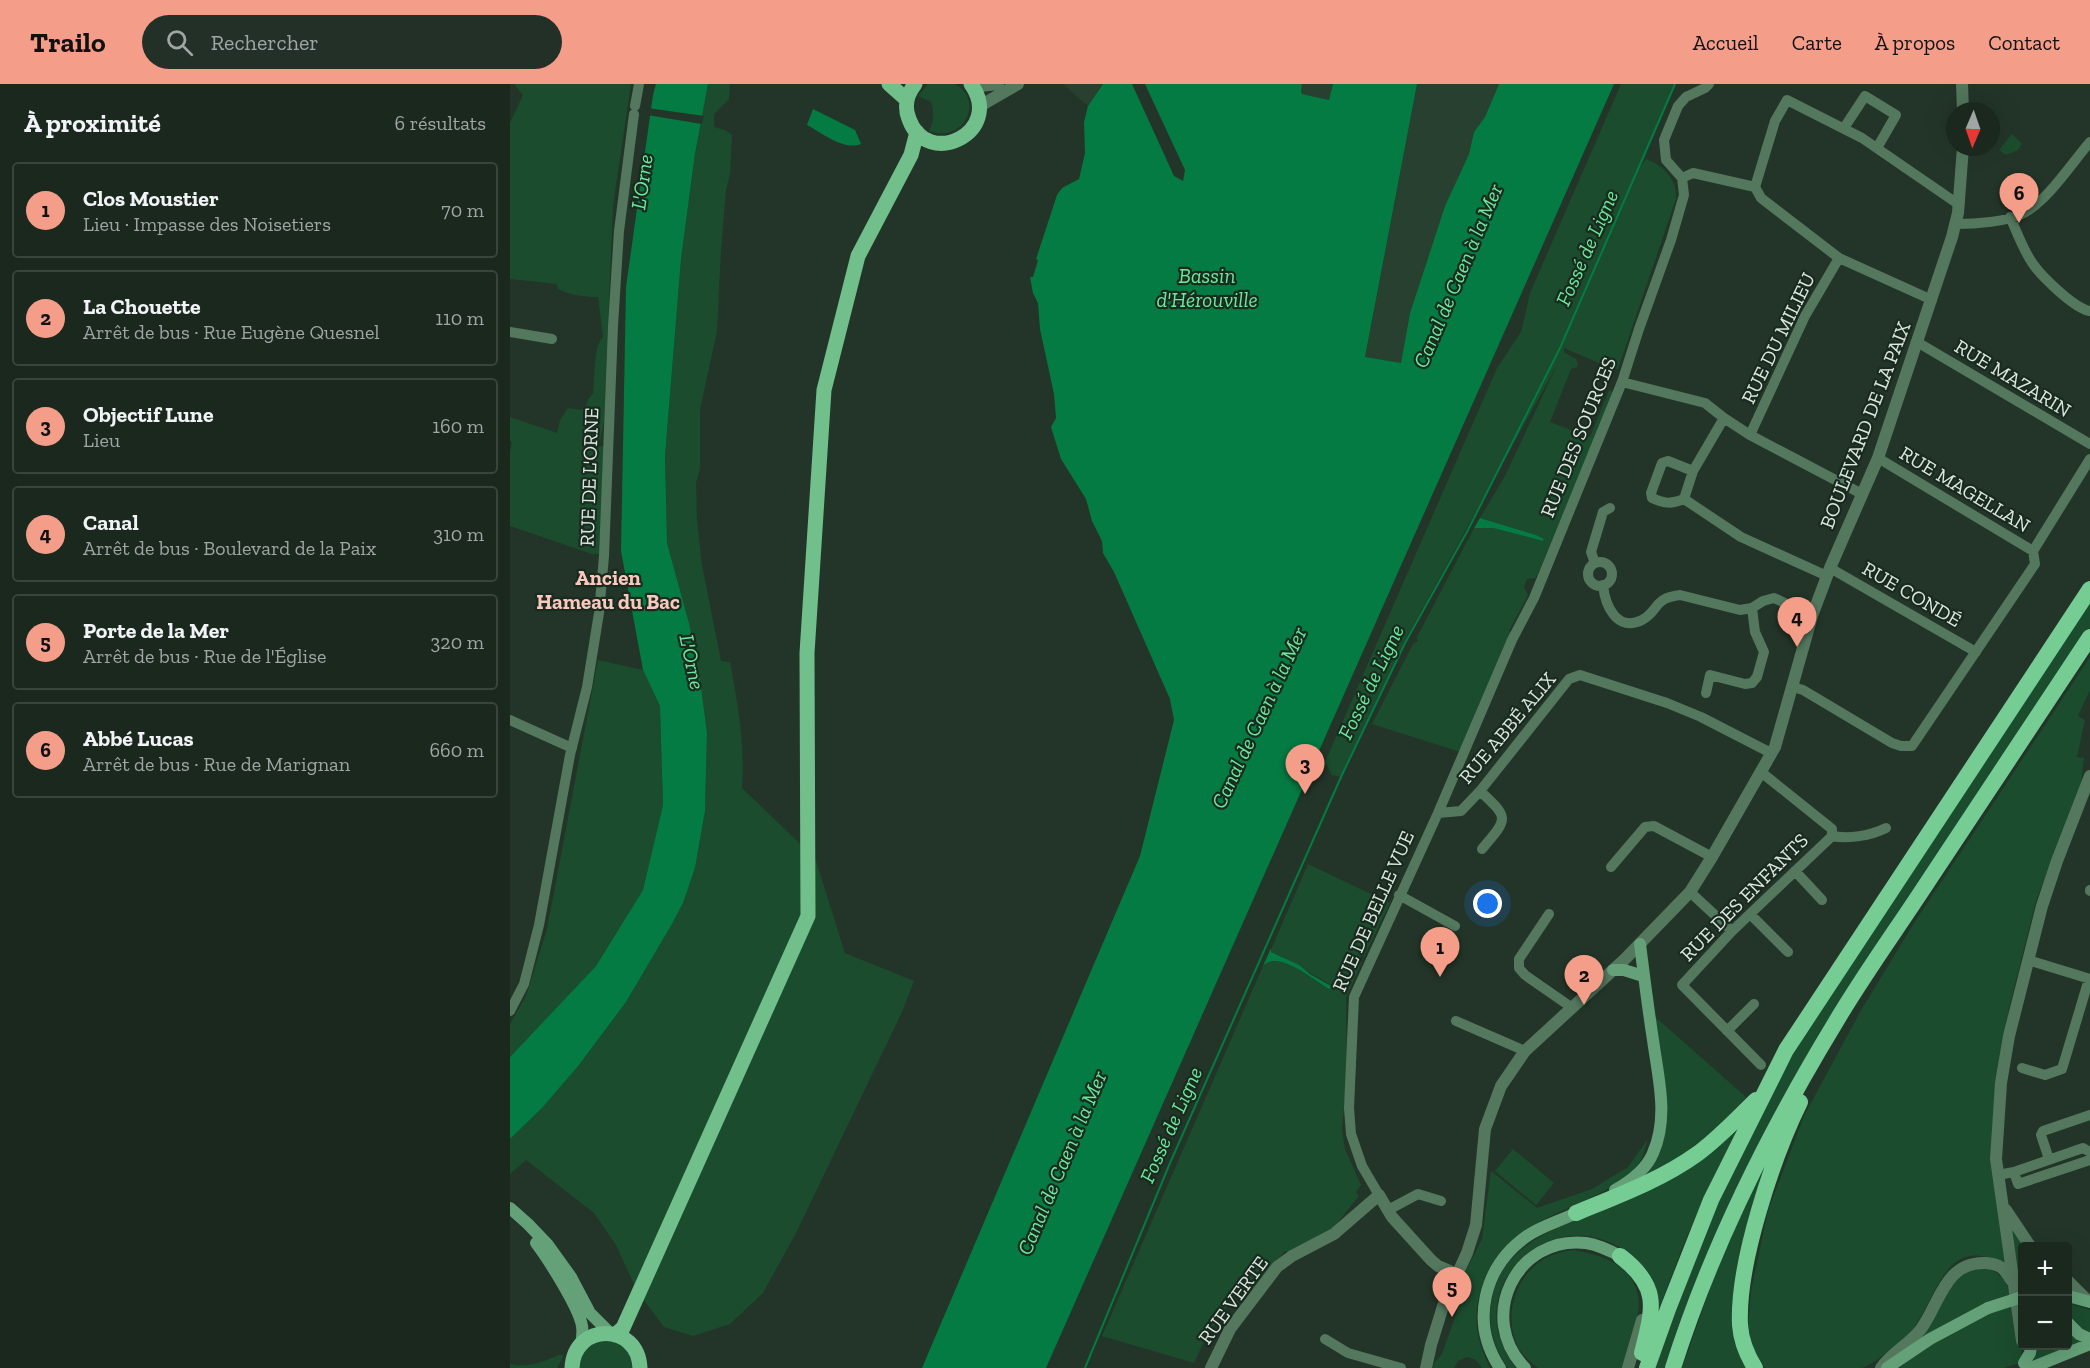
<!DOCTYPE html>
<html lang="fr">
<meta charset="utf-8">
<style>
:root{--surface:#1a281e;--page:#233027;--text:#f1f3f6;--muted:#9fa6a4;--line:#38443c;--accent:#f49e8a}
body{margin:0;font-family:"Zilla Slab",serif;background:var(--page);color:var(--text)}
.controls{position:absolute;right:18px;bottom:18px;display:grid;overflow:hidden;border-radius:6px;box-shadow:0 6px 24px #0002}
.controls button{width:54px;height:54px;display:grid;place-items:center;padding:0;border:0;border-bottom:2px solid var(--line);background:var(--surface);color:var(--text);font:30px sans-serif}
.compass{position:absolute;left:1436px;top:18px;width:54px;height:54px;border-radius:50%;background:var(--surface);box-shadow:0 6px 24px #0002;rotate:182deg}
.you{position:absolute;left:978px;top:820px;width:21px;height:21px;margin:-15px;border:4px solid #fff;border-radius:50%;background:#1a73e8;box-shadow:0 0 0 9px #1a73e833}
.badge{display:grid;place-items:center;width:39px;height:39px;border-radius:50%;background:var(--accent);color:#111;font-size:20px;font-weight:700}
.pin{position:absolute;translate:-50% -50px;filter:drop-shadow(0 2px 3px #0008)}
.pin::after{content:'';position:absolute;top:32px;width:21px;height:18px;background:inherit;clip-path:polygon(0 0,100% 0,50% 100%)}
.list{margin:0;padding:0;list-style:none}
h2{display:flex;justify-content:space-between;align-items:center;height:78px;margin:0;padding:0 24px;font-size:26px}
h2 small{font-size:20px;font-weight:400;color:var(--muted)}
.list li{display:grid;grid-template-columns:39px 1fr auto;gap:18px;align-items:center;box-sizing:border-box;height:96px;margin:0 12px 12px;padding:0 12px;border:2px solid var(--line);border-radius:6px}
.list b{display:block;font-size:22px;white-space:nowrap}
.list p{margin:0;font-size:20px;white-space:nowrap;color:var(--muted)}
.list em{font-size:20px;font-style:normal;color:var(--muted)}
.icon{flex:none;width:33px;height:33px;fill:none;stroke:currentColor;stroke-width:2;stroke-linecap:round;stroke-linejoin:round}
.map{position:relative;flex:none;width:1580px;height:1284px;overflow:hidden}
header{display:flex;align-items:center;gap:36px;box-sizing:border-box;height:84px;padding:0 30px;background:var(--accent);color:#111}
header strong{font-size:28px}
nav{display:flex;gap:33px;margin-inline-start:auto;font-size:21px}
.search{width:420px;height:54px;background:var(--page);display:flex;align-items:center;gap:15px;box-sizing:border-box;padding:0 21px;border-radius:33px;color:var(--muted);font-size:22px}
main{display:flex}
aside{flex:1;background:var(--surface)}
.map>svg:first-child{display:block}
.built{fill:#284030}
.green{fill:#1b4c2e}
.water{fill:#047b42}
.pier{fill:#233528}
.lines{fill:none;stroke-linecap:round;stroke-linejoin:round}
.stream{stroke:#047b42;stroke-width:2}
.minor{stroke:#53785e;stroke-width:10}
.tertiary{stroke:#53785e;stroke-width:12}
.secondary{stroke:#64a078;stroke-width:12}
.primary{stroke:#71bf8b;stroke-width:15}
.trunk{stroke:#76cd94;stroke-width:16}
.secondary-bridge{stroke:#64a078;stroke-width:12}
.labels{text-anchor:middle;stroke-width:4.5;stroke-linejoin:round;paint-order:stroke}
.street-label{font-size:20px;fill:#dde8e0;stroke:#192b1f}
.water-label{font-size:21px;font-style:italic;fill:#6ce99b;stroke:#192b1f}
.neighbourhood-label{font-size:21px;font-weight:bold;fill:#fac8bc;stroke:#192b1f}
</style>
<header>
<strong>Trailo</strong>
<div class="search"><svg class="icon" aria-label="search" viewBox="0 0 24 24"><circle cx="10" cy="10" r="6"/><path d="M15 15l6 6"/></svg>Rechercher</div>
<nav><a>Accueil</a><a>Carte</a><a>À propos</a><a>Contact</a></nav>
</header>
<main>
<aside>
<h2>À proximité<small>6 résultats</small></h2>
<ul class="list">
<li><span class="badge">1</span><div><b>Clos Moustier</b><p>Lieu · Impasse des Noisetiers</p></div><em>70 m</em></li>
<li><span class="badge">2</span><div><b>La Chouette</b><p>Arrêt de bus · Rue Eugène Quesnel</p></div><em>110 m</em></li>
<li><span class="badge">3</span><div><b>Objectif Lune</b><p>Lieu</p></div><em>160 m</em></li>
<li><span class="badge">4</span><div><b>Canal</b><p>Arrêt de bus · Boulevard de la Paix</p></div><em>310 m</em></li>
<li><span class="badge">5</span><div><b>Porte de la Mer</b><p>Arrêt de bus · Rue de l'Église</p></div><em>320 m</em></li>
<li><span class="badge">6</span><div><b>Abbé Lucas</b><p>Arrêt de bus · Rue de Marignan</p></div><em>660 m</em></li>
</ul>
</aside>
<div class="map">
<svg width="1580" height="1284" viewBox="0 0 1580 1284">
<rect width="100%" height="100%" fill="#233528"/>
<path class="built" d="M 553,0 L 593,0 L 578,22 Z
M 792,0 L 823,0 L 819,16 L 792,10 L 791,8 Z
M 907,0 L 989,0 L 975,33 L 964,48 L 959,70 L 935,122 L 900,229 L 891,279 L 855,274 Z"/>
<path class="green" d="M 4,0 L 121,0 L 103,122 L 94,337 L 89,362 L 95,363 L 89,470 L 82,470 L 0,442 L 0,369 L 2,358 L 0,357 L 0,333 L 47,349 L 50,336 L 58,324 L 71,326 L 75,324 L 79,314 L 83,310 C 85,295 83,262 93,253 L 88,213 C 74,213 60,211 48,205 L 47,200 L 0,195 L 0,39 L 13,11 Z
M 198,0 L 220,0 L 219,15 L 204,30 L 204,43 L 215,46 L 222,51 L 220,90 L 216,106 L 211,166 L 207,247 L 190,326 L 190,384 L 186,399 L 187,436 L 192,481 L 211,577 L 220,578 C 228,620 235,661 232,704 L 305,774 L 335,869 L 404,897 L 392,928 L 286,1149 L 253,1209 L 220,1240 L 183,1252 L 154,1243 L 127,1207 L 106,1161 L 84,1129 L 16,1076 L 0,1090 L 0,1055 L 32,1024 L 69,981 L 116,918 L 162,840 L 173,819 L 185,784 L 195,727 L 197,649 L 189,588 L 179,539 L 157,459 L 155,372 L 171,175 L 185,70 Z
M 418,0 L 445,0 C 475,16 454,60 419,47 C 424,39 424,27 421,18 L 408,12 Z
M 1111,0 L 1166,0 L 1131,82 L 1136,75 C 1153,81 1168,96 1166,115 L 1108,285 L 1103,285 L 1054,264 L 1054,268 L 1066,275 L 1068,280 L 1067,283 L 1061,285 L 1040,338 L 1080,353 L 1099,306 L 1104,308 L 1028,490 L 1025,494 L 1017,495 L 1014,503 L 1018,511 L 999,547 L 1001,548 L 950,668 L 862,640 L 903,560 L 908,557 L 907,553 L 964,444 L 983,444 L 1033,457 L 1034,455 L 1026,451 L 970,434 L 995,392 L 1047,281 L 894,558 L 831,693 L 822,691 L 815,678 L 987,284 L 1011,248 L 1020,209 Z
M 1502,50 L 1512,60 L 1508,66 L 1496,71 L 1489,66 Z
M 1580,516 L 1580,544 L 1305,962 L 1157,1284 L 1143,1284 L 1193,1148 L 1273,988 L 1296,948 Z
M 1580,573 L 1580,606 L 1568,632 L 1575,636 L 1567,673 L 1574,674 L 1571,702 L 1526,817 L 1499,924 L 1486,1010 L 1496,1181 C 1436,1148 1430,1208 1403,1245 C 1395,1256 1366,1279 1352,1284 C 1345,1284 1333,1284 1325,1284 C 1301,1284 1278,1284 1255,1284 L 1243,1264 L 1238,1242 L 1241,1207 L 1258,1127 L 1294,1032 L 1350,928 L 1404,839 Z
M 88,576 L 133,586 L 150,622 L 153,721 L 133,806 L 86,882 L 0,973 L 0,940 L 16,912 L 37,845 Z
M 798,780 L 880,819 L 854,873 L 851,872 L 849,876 L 852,878 L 836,914 L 837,991 L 832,1045 L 835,1065 L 851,1101 L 846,1108 L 849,1112 L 824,1143 L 810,1153 L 780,1168 L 775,1167 L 743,1205 L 730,1214 L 725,1211 L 696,1253 L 684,1279 L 592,1252 L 753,882 C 768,865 803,895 818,905 L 823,902 L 771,872 L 760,868 Z
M 1143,931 L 1236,1013 C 1205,1048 1177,1069 1137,1093 L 1135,1090 C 1172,1044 1152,984 1143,931 Z
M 1230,1041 L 1204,1091 L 1175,1157 L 1145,1235 C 1139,1219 1132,1204 1126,1188 C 1124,1183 1122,1176 1119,1171 C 1113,1163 1100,1158 1091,1155 C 1033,1137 973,1191 989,1251 C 993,1263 998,1275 1006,1284 L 998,1284 C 983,1263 977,1240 982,1215 C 993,1153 1062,1141 1110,1116 C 1151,1094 1191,1065 1230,1041 Z
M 1138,1055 C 1136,1061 1134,1070 1131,1076 C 1121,1092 1104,1102 1088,1110 C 1039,1135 988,1146 971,1205 C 962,1234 967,1257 980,1284 L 972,1284 L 966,1276 L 957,1273 L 948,1277 L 944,1284 L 923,1284 L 924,1279 L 932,1270 L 949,1222 L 946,1213 L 951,1197 L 972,1155 L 981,1087 L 1027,1124 L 1082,1105 L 1118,1083 Z
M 1262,1064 L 1236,1163 L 1238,1284 L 1172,1284 L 1204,1193 L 1230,1132 Z
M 1003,1065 L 1044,1099 L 1026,1121 L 985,1087 Z
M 1500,1137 L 1518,1162 L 1512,1162 L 1512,1203 L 1505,1174 Z
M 1063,1166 C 1089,1170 1122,1180 1128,1211 C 1132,1232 1119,1264 1113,1284 L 1028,1284 C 1020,1278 1010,1269 1006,1259 C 993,1225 1009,1183 1045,1170 C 1050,1168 1057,1167 1063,1166 Z
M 1480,1184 C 1490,1191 1498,1198 1501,1210 C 1469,1221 1441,1237 1412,1254 L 1411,1253 L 1431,1215 L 1453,1186 Z
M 1558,1219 L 1580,1226 L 1580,1251 L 1558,1235 Z
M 1502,1222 L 1511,1259 L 1512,1278 L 1494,1284 L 1389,1284 C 1421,1258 1462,1234 1502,1222 Z
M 1558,1245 L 1577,1259 L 1524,1277 L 1524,1262 L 1558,1262 Z
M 91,1255 L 114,1260 L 125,1284 L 68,1284 L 72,1268 Z
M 49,1271 L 53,1271 L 53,1273 L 47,1284 L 0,1284 L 0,1280 C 20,1284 31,1278 49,1271 Z"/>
<path class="water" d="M 146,0 L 198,0 L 185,70 L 171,175 L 155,372 L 157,459 L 179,539 L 189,588 L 197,649 L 195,727 L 185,784 L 173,819 L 162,840 L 116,918 L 69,981 L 32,1024 L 0,1055 L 0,973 L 86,882 L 133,806 L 153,721 L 150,622 L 133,586 L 111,467 L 116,203 L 143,11 Z
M 593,0 L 792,0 L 791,8 L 792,10 L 819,16 L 823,0 L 907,0 L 855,273 L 891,279 L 900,229 L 935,122 L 959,70 L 964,48 L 975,33 L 989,0 L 1104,0 L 536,1284 L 412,1284 L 630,772 L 664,636 L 660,615 L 604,488 L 593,469 L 592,457 L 582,437 L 576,415 L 551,375 L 541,343 L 546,334 L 544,310 L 530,245 L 528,219 L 523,209 L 520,193 L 523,193 L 528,176 L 526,175 L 547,111 L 552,104 L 569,95 L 575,69 L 574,38 L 578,22 Z
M 303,25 L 345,46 L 351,60 C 334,67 312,49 297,41 Z
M 970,434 L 1026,451 L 1034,455 L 1033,457 L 983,444 L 964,444 Z
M 761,864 L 761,868 L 789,881 L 800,890 L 823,903 L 819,905 C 803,896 768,865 753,882 Z"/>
<path class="pier" d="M 622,0 L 635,0 L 675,86 L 673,97 L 664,92 Z
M 138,24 L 194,32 L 192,40 L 137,31 Z"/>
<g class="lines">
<path class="stream" d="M 575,1284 L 660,1079 L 831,693 L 895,559 L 958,446 L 1050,264 L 1165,0"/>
<path class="minor" d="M 125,22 L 129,0
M 1334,44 L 1355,12 L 1386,31 L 1367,64
M 1172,94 L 1183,89 L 1245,103 L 1251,114 L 1329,174 L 1422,216
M 1245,103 L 1265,37 L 1277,16 L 1352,54 L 1448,120
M 1500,133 C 1507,148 1513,166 1523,180 C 1532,193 1565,225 1580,227
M 1446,140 C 1464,140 1498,138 1514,129 C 1539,115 1561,80 1580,58
M 0,248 L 42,255
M 1407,258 L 1580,360
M 1112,298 L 1195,319 L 1214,334 L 1240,351 L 1352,410
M 1214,334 L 1183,387 L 1174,415 L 1231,453 L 1317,492
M 1240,351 L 1295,232 L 1329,174
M 1368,374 L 1523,467
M 1174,415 C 1161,420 1155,420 1142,414 L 1141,409 L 1152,379 L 1158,377 L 1183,387
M1078 490a12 12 0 1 1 24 0a12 12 0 1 1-24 0Z
M 1085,479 L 1081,468 L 1093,428 L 1100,424
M 1320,484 L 1466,568
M 1093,501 C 1095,520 1106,549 1132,536 C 1149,527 1143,514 1170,511 L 1230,526 L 1242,524 L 1253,517 L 1264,514 L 1302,532
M 1283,603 L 1293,606 L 1382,659 L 1391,662 L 1402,662 L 1525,480 L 1523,467 L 1580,375
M 1196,609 L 1200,591 L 1235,600 L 1242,599 L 1247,593 L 1254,568 L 1245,548 L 1242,524
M 0,636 L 62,664
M 1251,688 L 1322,745 L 1322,752
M 970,707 C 1000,735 998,734 972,765
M 928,729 L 951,727 L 970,707 L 1059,595 L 1070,591 L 1157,619 L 1191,633 L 1261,669
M 1322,752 C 1339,755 1360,752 1376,744
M 1101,783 L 1135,743 L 1144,742 L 1202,773
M 1285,787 L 1312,816
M 1580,806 L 1580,807
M 1180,808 L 1222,847
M 889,811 L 945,842
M 1039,830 L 1009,875 L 1009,884 L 1015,891 L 1061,923
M 1240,830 L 1278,868
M 1518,876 L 1580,895
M 0,927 L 14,900 L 29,841 L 60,671 L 77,603 L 89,529 L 94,472 L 103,242 L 109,147 L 124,30
M 946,937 L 1015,967
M 1217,947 L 1244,920
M 1251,981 L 1172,901 L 1222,847 L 1322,752
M 1512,984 L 1535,991 L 1552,985 L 1579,895
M 1539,1075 L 1531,1051 L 1533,1047 L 1580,1031
M 1504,1088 L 1508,1100 L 1580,1076
M 1488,1091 L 1504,1088 L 1570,1065 L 1573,1064 L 1580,1068
M 869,1111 L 852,1082 L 841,1050 L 839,1024 L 844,913 L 928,729 L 1002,556 L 1024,514 L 1112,298 L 1129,245 L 1161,156 L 1174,111 L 1172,94 L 1156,76 L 1154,56 L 1168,22 L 1176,13 L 1195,4 L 1199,0
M 878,1126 L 908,1110 L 931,1117
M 815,1255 L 838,1269 L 891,1284"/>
<path class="tertiary" d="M 462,0 L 470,2 L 488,0
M 1452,0 L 1453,27
M 469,25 L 475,19 L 508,0
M 1496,1126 L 1520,1162
M 1558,1197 L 1578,1217
M 1512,1257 L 1486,1075 L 1491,999 L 1499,952 L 1532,822 L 1547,777 L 1580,692
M 701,1284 L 720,1245 L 767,1183 L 782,1172 L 824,1150 L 869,1111 L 882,1133 L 921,1176 L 928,1182 L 947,1190
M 916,1284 L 921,1261 L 934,1219 L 957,1169 L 966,1141 L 975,1045 L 991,1002 L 1015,967 L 1115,875 L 1180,808 L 1202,773 L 1265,663 L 1302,532 L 1320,484 L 1368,374 L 1442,153 L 1448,129 L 1453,63
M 1118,1284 L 1132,1236
M 1371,1284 C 1381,1269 1400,1260 1411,1245 C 1430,1219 1435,1177 1476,1179 C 1490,1180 1494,1184 1501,1196"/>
<path class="secondary" d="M 1103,886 L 1114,886 L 1133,892
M 1105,1106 C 1121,1097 1136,1086 1143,1069 C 1159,1033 1148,993 1143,956 C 1138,924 1134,892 1130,860
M 0,1124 L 18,1140 L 38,1161 L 61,1193 L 80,1229 L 101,1250
M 26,1159 C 38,1175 69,1223 72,1242 C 73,1248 72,1255 71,1261
M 1558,1212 L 1580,1218
M 1558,1239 L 1569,1250 L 1580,1255
M 1514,1279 L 1520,1269 L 1521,1262
M 990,1284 C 960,1239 973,1183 1017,1152 C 1033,1141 1054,1136 1072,1126
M 1015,1284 C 966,1234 1006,1151 1076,1159 C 1088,1161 1099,1166 1110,1172
M 1377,1284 L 1420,1255 L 1478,1224
M 1521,1284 L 1580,1260"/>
<path class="primary" d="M 379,0 L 397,16
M 405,0 C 397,10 394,23 399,35 C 417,86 495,48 461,0
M 105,1251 L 113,1244 L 298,832 L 297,569 L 314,306 L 348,172 L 401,71 L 407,48
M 62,1284 C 64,1238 128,1238 130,1284"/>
<path class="trunk" d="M 1066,1129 C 1107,1112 1151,1096 1187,1070 C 1209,1054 1227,1034 1246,1016
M 1110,1172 C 1151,1203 1143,1225 1132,1269
M 1137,1284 L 1158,1225 L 1201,1116 L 1276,966 L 1580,505
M 1163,1284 C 1202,1161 1260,1046 1327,936 C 1355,889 1387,845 1417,799 C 1471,717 1526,635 1580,553
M 1245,1284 C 1237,1271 1231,1256 1230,1241 C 1227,1180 1263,1073 1290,1018"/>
<path class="secondary-bridge" d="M 1478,1224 L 1512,1213"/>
</g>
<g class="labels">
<g class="street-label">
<text transform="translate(1268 254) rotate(-64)" y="7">RUE DU MILIEU</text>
<text transform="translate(1503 294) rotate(31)" y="7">RUE MAZARIN</text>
<text transform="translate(1355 341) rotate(-69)" y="7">BOULEVARD DE LA PAIX</text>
<text transform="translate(1068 353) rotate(-68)" y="7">RUE DES SOURCES</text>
<text transform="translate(79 393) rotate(-88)" y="7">RUE DE L'ORNE</text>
<text transform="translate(1455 405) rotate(31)" y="7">RUE MAGELLAN</text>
<text transform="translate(1402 510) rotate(30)" y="7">RUE CONDÉ</text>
<text transform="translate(997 644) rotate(-50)" y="7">RUE ABBÉ ALIX</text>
<text transform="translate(1234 813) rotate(-45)" y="7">RUE DES ENFANTS</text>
<text transform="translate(863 827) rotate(-66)" y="7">RUE DE BELLE VUE</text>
<text transform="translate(723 1216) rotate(-54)" y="7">RUE VERTE</text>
</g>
<g class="water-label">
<text transform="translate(132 98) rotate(-82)" y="7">L'Orne</text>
<text transform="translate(1077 164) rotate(-66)" y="7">Fossé de Ligne</text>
<text x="697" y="199">Bassin<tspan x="697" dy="24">d'Hérouville</tspan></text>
<text transform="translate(948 192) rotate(-67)" y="7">Canal de Caen à la Mer</text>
<text transform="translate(182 578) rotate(78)" y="7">L'Orne</text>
<text transform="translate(861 598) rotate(-64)" y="7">Fossé de Ligne</text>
<text transform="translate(749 634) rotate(-65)" y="7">Canal de Caen à la Mer</text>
<text transform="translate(661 1041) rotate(-66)" y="7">Fossé de Ligne</text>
<text transform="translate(552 1079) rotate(-67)" y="7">Canal de Caen à la Mer</text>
</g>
<g class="neighbourhood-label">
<text x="98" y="501">Ancien<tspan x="98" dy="24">Hameau du Bac</tspan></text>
</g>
</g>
</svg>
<div class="controls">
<button>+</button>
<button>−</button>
</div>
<svg class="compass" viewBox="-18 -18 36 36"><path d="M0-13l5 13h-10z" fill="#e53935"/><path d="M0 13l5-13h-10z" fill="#9fa6a4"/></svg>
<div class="you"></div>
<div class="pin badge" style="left:930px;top:893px">1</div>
<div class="pin badge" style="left:1074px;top:921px">2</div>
<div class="pin badge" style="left:795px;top:710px">3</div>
<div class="pin badge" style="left:1287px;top:563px">4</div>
<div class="pin badge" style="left:942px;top:1233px">5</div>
<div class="pin badge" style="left:1509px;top:139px">6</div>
</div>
</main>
